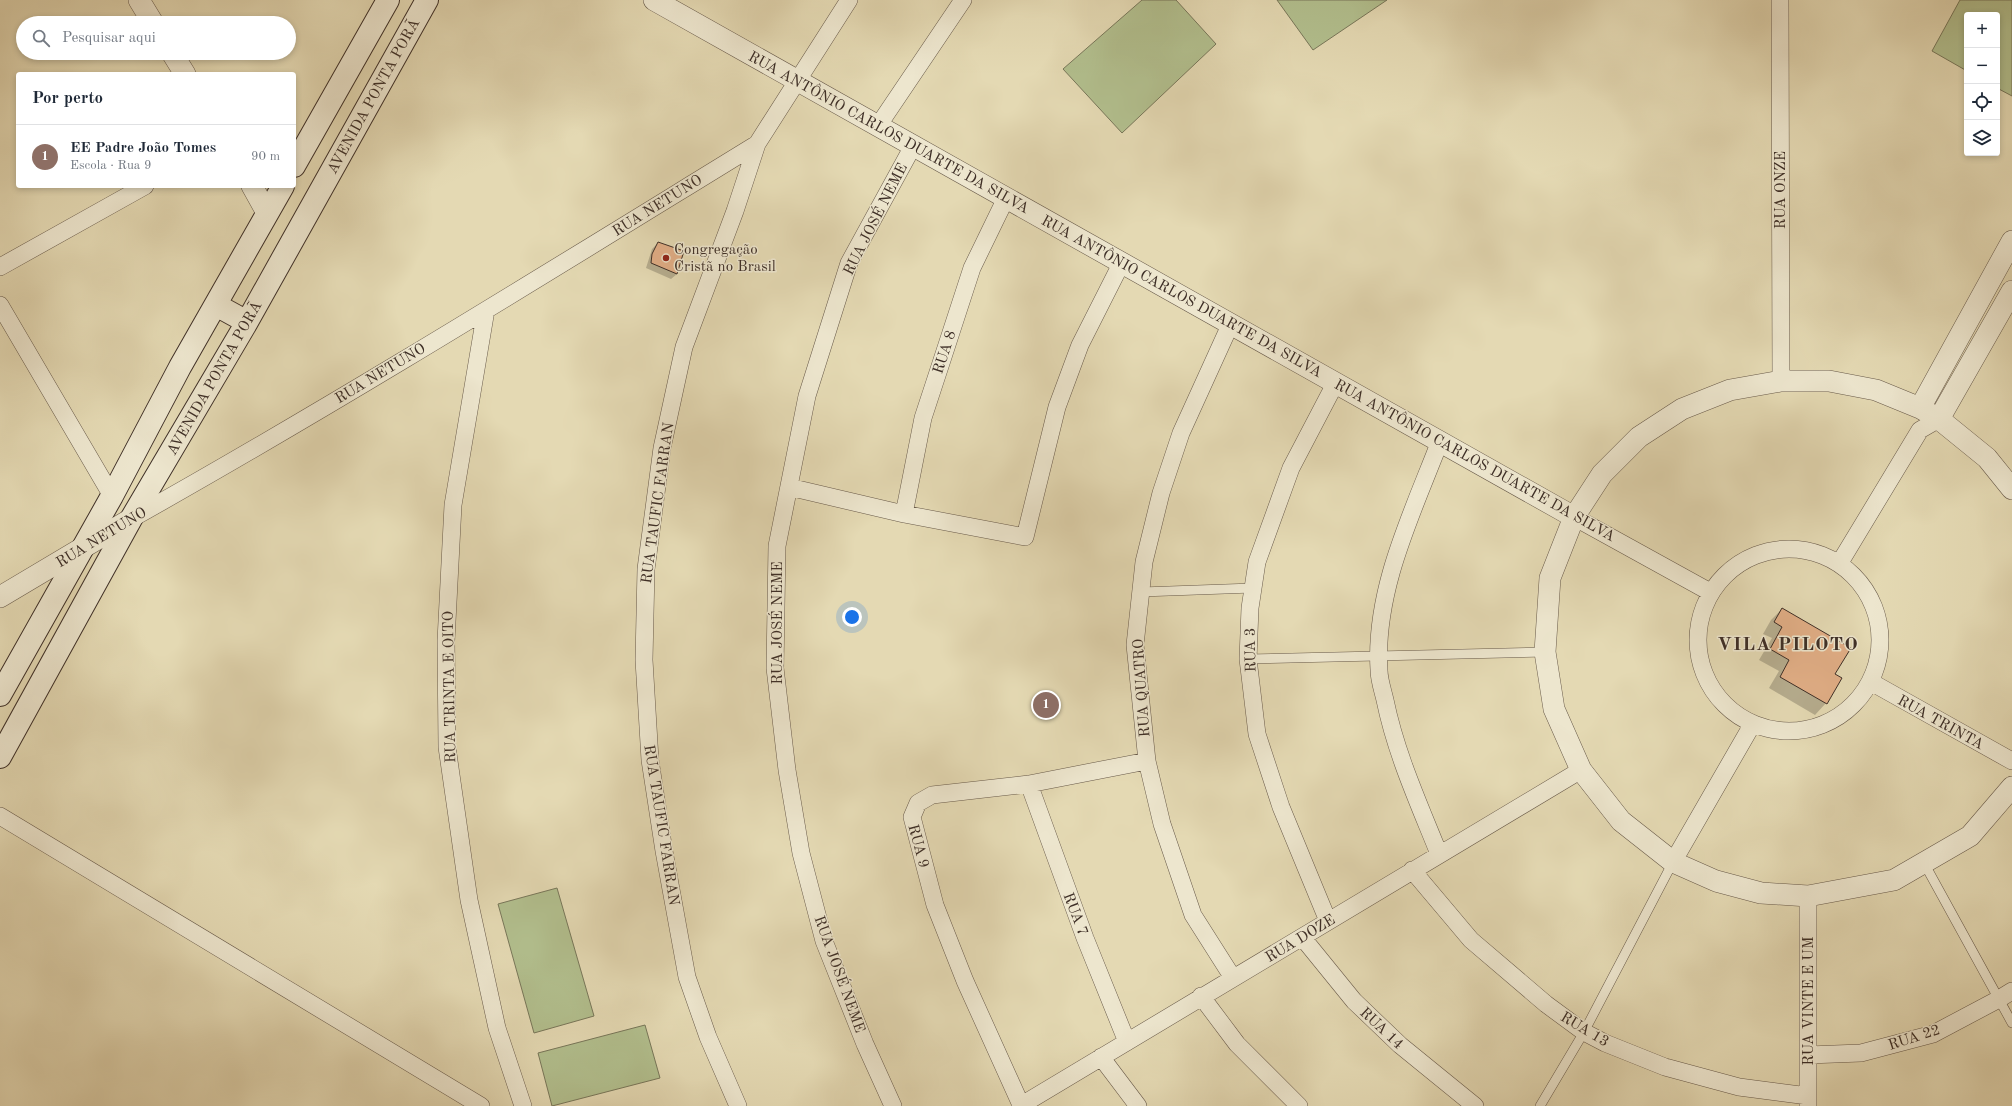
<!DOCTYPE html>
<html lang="pt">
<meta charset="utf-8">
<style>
:root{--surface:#fff;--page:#f2f2f3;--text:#1f2937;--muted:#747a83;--line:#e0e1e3;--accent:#1a73e8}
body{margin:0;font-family:"Old Standard TT",serif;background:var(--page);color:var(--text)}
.controls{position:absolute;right:12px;top:12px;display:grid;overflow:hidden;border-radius:4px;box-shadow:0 2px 6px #0003}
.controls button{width:36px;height:36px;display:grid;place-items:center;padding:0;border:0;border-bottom:1px solid var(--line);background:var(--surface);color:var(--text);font:20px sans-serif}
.you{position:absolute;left:852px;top:617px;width:14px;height:14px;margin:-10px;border:3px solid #fff;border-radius:50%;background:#1a73e8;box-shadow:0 0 0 6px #1a73e833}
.badge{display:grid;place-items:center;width:26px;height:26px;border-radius:50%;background:var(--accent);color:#fff;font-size:13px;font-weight:700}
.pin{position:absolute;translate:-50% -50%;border:2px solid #fff;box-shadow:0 1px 4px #0006}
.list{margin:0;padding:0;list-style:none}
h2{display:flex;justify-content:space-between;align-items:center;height:52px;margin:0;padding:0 16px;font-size:17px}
h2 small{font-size:13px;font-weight:400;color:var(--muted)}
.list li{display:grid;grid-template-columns:26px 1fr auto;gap:12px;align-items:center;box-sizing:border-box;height:64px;padding:0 16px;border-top:1px solid var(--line)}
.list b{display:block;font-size:15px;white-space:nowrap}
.list p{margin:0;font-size:13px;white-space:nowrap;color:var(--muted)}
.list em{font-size:13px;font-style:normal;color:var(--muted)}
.icon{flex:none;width:22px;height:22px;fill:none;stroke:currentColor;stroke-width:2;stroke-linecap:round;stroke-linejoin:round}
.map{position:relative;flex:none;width:2012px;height:1106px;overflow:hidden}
.search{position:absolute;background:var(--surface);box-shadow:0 2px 6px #0003;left:16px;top:16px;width:280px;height:44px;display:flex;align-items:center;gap:10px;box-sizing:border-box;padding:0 14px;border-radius:22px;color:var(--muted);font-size:15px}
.panel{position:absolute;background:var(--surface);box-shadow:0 2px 6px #0003;left:16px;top:72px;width:280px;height:116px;border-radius:4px}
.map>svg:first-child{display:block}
.green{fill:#b2bf8e;stroke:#78775a}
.shadow{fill:#0003}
.building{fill:#e1ae86;stroke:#3e2f27}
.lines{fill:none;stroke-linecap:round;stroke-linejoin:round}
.service-casing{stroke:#685a4a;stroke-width:10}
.minor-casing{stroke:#685a4a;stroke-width:18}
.tertiary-casing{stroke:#685a4a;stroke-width:22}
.secondary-casing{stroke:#3e2f27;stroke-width:24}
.service{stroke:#ede6ce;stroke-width:9}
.minor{stroke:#ede6ce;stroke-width:17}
.tertiary{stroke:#ede6ce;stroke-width:21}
.secondary{stroke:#ede6ce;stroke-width:22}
.poi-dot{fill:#8f2418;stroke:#ede6ce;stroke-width:1.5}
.labels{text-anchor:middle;stroke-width:3;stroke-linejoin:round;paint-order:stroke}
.street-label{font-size:15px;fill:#3e2f27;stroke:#ede6ce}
.poi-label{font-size:15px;fill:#3e2f27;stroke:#ede6ce;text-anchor:start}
.district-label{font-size:19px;font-weight:bold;letter-spacing:1px;fill:#3e2f27;stroke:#ede6ce}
</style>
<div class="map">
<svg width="2012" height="1106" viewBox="0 0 2012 1106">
<rect width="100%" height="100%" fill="#e4d9b3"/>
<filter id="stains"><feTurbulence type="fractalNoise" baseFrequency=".005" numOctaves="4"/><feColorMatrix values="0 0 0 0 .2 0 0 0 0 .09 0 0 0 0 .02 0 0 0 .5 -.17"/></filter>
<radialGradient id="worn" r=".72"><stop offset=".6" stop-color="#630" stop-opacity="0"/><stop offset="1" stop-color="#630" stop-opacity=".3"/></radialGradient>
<path class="green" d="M 1142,0 L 1176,0 L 1216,44 L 1122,133 L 1063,69 Z
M 1277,0 L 1387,0 L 1313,50 Z
M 1960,0 L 2012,0 L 2012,96 L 1997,88 L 1997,15 L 1967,15 L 1967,71 L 1932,51 Z
M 557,888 L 594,1016 L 534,1033 L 498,904 Z
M 645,1025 L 660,1078 L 552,1106 L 538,1053 Z"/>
<path class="shadow" d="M 658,243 L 677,274 L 671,279 L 646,268 L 652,249 Z
M 1782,609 L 1834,674 L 1826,703 L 1815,715 L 1769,688 L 1779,671 L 1759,660 L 1772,638 L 1763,634 L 1771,620 Z"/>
<path class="building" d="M 658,242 L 684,251 L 677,274 L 651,263 L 652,254 Z
M 1782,608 L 1851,648 L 1835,674 L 1842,678 L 1827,704 L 1780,677 L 1789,660 L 1770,649 L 1782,627 L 1774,622 Z"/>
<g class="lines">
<defs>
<path id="service" d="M 1141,592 L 1253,588
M 1248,659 L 1545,652
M 1924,863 L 2012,1023
M 1540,1106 L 1584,1032 L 1673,862"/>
<path id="minor" d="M 1780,0 L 1781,381
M 878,126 L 963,0
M 0,267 L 145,186
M 0,305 L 112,496
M 486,310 L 453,505 L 446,641 L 447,747 L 469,900 L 497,1028 L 523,1106
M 1231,323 L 1181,433 L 1161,493 L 1144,562 L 1135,645 L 1147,761 L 1162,824 L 1193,915 L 1233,978
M 789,487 L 904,514 L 1025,537 L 1057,407 L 1080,345 L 1122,262
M 904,514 L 923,418 L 943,357 L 972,268 L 1006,198
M 1574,517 L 1710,592
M 131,519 C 343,400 550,271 757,144
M1698 640a91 91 0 1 1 182 0a91 91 0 1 1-182 0Z
M 1839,564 L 1920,430 L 1939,419
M 1871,682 L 2012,761
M 1029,784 L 1085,938 L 1127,1042
M 0,816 L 481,1106
M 1439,854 C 1419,804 1396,754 1385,700 C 1383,691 1379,680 1379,670 C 1374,590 1412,514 1440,441
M 1673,862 L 1752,725
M 1412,870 L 1471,940 L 1546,1004 L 1584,1032 L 1605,1043 L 1665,1067 L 1739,1087 L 1808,1096
M 1808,896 L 1808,1106
M 1328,921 L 1281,807 L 1257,734 L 1248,659 L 1250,608 L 1257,562 L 1291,468 L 1336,382
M 1302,937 L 1354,1001 L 1400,1045 L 1475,1106
M 1201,996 L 1237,1044 L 1299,1106
M 1808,1055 L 1861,1053 L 1933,1034 L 1999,999 L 2012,991
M 1101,1057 L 1138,1106
M 1021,1105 L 965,981 L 935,905 L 912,817 L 918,803 L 932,795 L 1029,784 L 1147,761
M 738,1106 L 708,1037 L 687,977 L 664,851 L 650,760 L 644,660 L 646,569 L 662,448 L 684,347 L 735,211 L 757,144 L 849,0
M 893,1106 L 865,1044 L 824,941 L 801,853 L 787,770 L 775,668 L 777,546 L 807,396 L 849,263 L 913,146
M 1020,1106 L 1581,770"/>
<path id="tertiary" d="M 139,0 L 153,23
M 654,0 L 1574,517
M 172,53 L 185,74
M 252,186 L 267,213
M 1920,408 L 2012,241
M 1939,419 L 2012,291
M 2012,489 L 1987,458 L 1939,419 L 1920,408 L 1876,390 L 1829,381 L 1781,381 L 1730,390 L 1682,409 L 1639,437 L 1602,474 L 1574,517 L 1550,578 L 1545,652 L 1554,709 L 1581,770 L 1621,821 L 1673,862 L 1716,881 L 1761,893 L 1808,896 L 1894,880 L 1970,836 L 2012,787
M 0,597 L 131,519"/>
<path id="secondary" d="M 294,166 L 388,0
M 216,305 L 247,322
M 0,695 L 112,496 L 180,367 L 283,186
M 0,757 L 131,519 L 247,322 L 427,0"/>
</defs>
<use href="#service" class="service-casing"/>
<use href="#minor" class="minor-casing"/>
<use href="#tertiary" class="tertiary-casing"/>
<use href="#secondary" class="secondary-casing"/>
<use href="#service" class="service"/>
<use href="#minor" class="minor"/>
<use href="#tertiary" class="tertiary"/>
<use href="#secondary" class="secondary"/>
</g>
<circle class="poi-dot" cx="666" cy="258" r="4"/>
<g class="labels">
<g class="street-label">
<text transform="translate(373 96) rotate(-61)" y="5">AVENIDA PONTA PORÃ</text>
<text transform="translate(889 132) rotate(29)" y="5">RUA ANTÔNIO CARLOS DUARTE DA SILVA</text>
<text transform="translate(1780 190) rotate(-90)" y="5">RUA ONZE</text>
<text transform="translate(657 205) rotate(-32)" y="5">RUA NETUNO</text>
<text transform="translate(875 219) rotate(-63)" y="5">RUA JOSÉ NEME</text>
<text transform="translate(1182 296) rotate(29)" y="5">RUA ANTÔNIO CARLOS DUARTE DA SILVA</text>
<text transform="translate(944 352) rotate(-72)" y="5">RUA 8</text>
<text transform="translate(380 373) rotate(-31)" y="5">RUA NETUNO</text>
<text transform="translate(214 378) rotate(-60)" y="5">AVENIDA PONTA PORÃ</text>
<text transform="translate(1475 460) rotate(29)" y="5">RUA ANTÔNIO CARLOS DUARTE DA SILVA</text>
<text transform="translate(657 503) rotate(-82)" y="5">RUA TAUFIC FARRAN</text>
<text transform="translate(101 537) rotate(-31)" y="5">RUA NETUNO</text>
<text transform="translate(777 623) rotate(-90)" y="5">RUA JOSÉ NEME</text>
<text transform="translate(1250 650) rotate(-91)" y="5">RUA 3</text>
<text transform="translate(449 687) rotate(-91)" y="5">RUA TRINTA E OITO</text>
<text transform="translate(1141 688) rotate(-94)" y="5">RUA QUATRO</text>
<text transform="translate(1941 722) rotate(29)" y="5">RUA TRINTA</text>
<text transform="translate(662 825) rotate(81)" y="5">RUA TAUFIC FARRAN</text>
<text transform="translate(919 846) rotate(75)" y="5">RUA 9</text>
<text transform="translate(1076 914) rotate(69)" y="5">RUA 7</text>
<text transform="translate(1300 938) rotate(-31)" y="5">RUA DOZE</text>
<text transform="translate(840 974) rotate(70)" y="5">RUA JOSÉ NEME</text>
<text transform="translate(1808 1001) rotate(-90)" y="5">RUA VINTE E UM</text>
<text transform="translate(1382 1028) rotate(43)" y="5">RUA 14</text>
<text transform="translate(1585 1029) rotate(31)" y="5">RUA 13</text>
<text transform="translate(1914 1037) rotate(-18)" y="5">RUA 22</text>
</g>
<g class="poi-label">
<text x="674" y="254">Congregação<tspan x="674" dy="17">Cristã no Brasil</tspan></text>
</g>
<g class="district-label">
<text x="1788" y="650">VILA PILOTO</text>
</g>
</g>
<rect width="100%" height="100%" filter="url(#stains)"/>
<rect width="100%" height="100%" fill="url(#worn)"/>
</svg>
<div class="controls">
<button>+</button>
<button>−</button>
<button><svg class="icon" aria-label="locate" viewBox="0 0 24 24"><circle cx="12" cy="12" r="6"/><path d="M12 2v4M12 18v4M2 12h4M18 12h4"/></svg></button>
<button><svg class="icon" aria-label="layers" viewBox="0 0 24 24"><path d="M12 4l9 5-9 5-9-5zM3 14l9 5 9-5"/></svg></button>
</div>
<div class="you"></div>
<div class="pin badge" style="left:1046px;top:705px;background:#8d6e63">1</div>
<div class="search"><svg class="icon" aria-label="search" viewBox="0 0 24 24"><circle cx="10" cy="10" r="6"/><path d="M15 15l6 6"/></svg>Pesquisar aqui</div>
<section class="panel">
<h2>Por perto<small></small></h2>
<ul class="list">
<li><span class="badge" style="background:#8d6e63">1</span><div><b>EE Padre João Tomes</b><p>Escola · Rua 9</p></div><em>90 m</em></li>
</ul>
</section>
</div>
